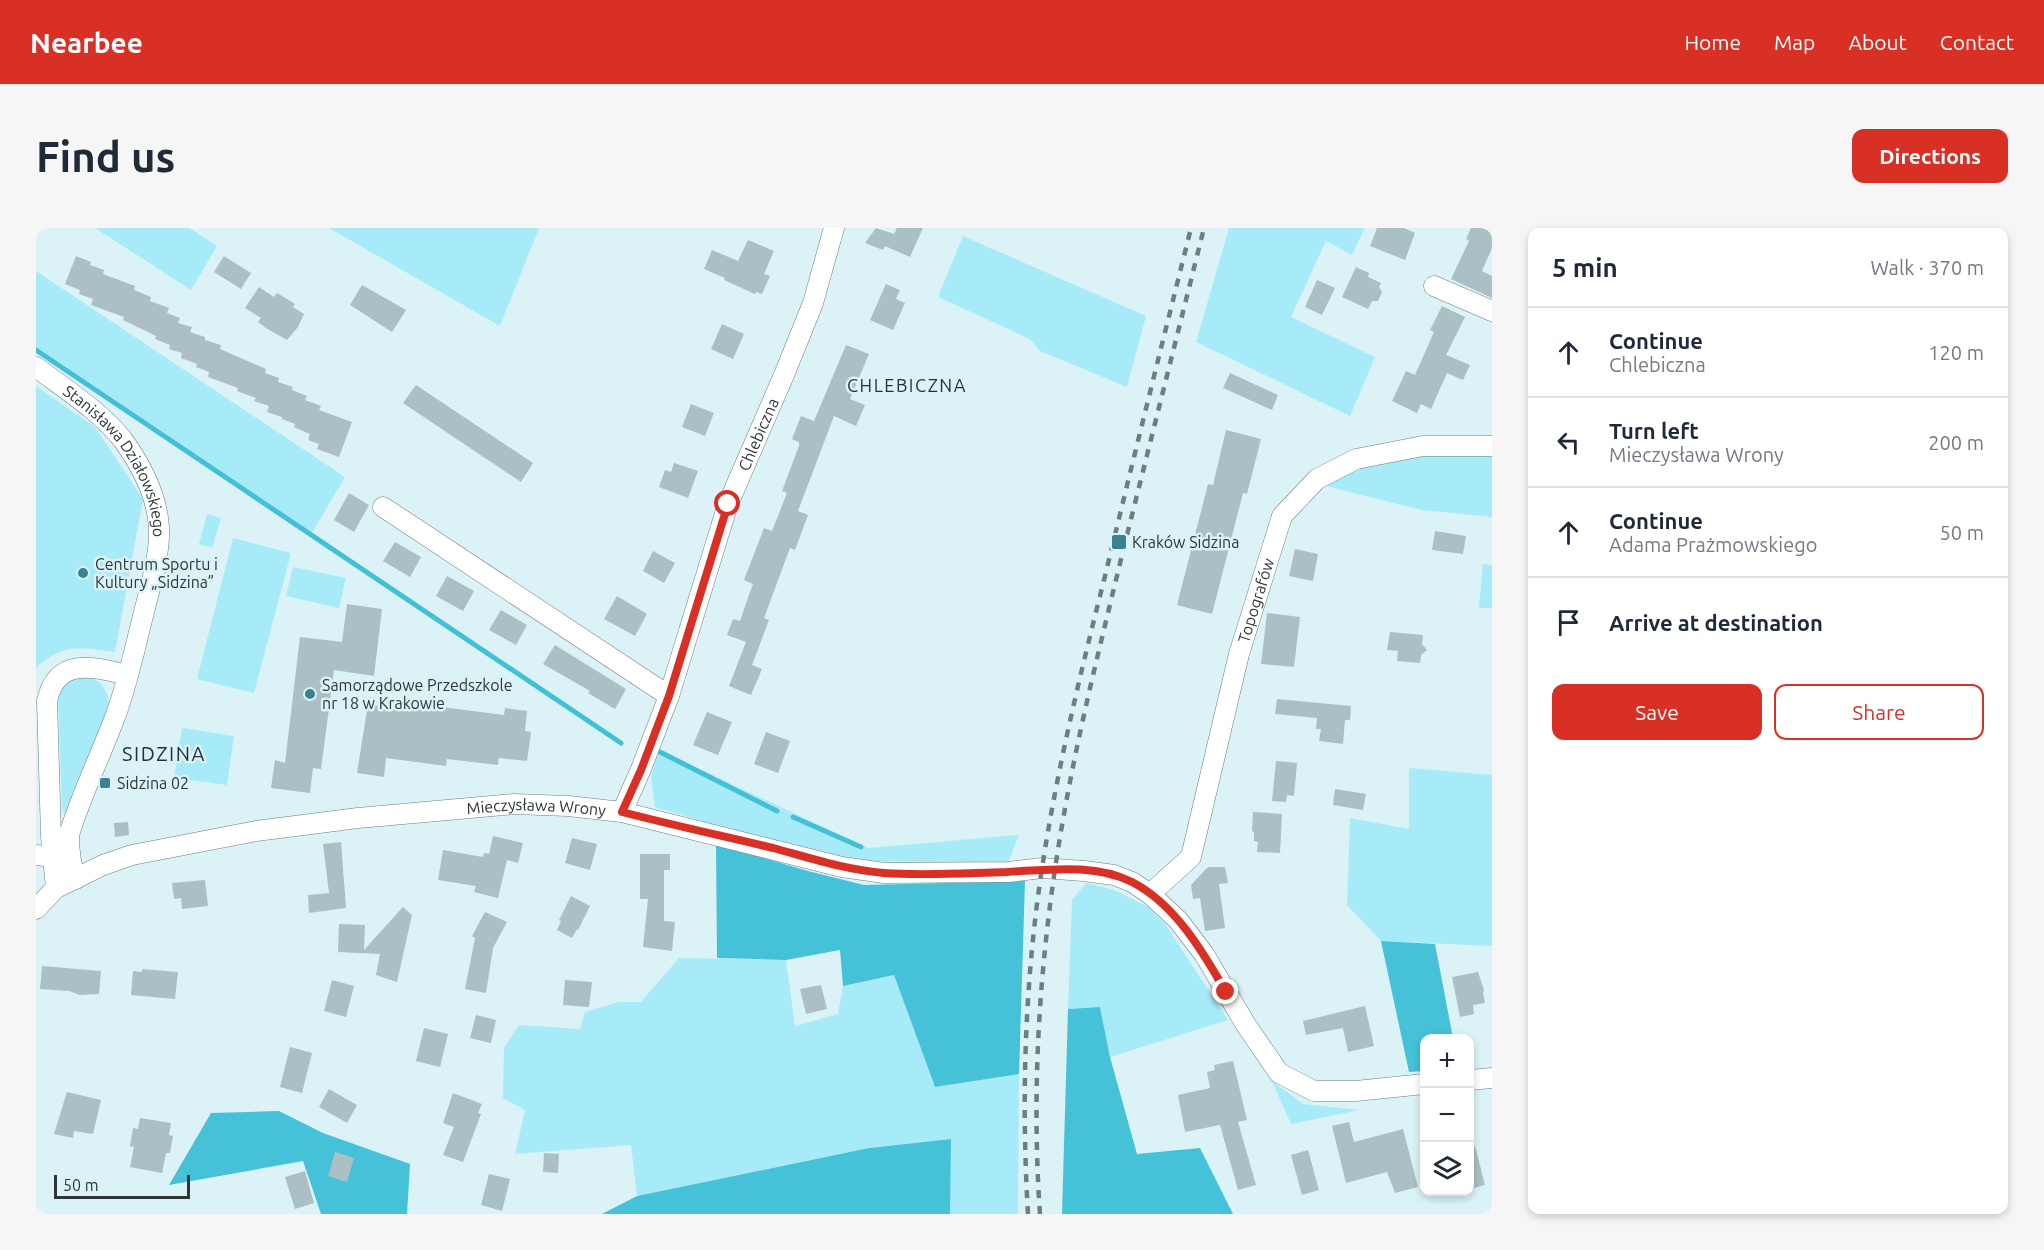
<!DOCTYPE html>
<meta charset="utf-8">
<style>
:root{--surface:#fff;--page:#f6f6f7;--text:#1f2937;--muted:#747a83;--line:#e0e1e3;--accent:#d93025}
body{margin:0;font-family:Ubuntu,sans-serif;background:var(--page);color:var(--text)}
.controls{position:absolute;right:18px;bottom:18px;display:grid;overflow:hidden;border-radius:12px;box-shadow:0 3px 9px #0003}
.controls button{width:54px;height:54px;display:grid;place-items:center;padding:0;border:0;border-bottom:2px solid var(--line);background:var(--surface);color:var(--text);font:30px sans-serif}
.scale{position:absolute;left:18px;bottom:15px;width:136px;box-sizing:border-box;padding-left:6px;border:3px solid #2d3638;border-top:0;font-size:16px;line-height:21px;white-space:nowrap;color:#2d3638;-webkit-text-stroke:4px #dbf2f7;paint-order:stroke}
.stop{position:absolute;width:18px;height:18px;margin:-14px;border:4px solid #d93025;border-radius:50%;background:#fff}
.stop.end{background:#d93025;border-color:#fff;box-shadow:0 2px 6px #0008}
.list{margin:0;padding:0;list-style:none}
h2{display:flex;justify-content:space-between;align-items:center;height:78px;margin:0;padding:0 24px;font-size:26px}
h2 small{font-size:20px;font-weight:400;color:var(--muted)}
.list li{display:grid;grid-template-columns:39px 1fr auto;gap:18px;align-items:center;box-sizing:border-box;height:90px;padding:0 24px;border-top:2px solid var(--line)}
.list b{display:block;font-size:22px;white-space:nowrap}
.list p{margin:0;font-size:20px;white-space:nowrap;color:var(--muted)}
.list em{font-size:20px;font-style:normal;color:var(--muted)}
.actions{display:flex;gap:12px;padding:18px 24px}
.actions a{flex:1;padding:14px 0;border:2px solid var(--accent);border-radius:12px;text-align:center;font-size:21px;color:var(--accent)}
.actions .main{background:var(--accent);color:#fff}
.icon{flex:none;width:33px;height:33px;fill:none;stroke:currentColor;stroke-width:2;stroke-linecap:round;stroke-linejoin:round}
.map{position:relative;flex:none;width:1456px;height:986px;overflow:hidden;border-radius:12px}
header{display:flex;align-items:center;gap:36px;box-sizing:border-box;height:84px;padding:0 30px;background:var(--accent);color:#fff}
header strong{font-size:28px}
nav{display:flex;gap:33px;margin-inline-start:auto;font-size:21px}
.intro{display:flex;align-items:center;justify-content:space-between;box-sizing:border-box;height:144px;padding:0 36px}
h1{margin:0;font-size:42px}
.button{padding:15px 27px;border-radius:12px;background:var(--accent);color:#fff;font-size:21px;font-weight:700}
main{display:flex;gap:36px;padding:0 36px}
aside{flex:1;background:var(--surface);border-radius:12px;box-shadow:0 3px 9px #0003}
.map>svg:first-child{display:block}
.green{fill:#a8ebf8}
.forest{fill:#45c2d8}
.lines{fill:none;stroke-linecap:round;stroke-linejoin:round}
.stream{stroke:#43c0d6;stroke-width:5}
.building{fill:#aac0c4}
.minor-casing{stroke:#697e82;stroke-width:21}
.minor{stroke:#fff;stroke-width:20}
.rail{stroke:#6f7d80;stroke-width:4.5;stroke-dasharray:8 8;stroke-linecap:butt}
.route{stroke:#d93025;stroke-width:8}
.poi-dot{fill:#3c818e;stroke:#dbf2f7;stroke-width:2}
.labels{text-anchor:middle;stroke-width:5;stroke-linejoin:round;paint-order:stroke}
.street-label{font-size:16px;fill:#2d3638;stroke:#dbf2f7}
.poi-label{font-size:16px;fill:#2d3638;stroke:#dbf2f7;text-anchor:start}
.neighbourhood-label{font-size:18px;letter-spacing:1.5px;fill:#1f3236;stroke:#dbf2f7}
.quarter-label{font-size:20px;letter-spacing:1.5px;fill:#1f3236;stroke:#dbf2f7}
</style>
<header>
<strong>Nearbee</strong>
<nav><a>Home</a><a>Map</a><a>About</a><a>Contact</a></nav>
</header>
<div class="intro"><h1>Find us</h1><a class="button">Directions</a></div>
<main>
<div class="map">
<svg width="1456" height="986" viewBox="0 0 1456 986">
<rect width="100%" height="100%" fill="#dbf2f7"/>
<path class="green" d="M 59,0 L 153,0 L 181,18 L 155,62 Z
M 293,0 L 503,0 L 464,98 Z
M 1193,0 L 1329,0 L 1316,27 L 1290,13 L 1255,89 L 1339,129 L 1314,188 L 1160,114 Z
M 927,8 L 1110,88 L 1091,159 L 1004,123 L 994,111 L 902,69 Z
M 0,43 L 309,249 L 276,305 L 0,119 Z
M 0,158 L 59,199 L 107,271 L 79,424 C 43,419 30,415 1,438 L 0,443 Z
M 1456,225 L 1456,289 L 1386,282 L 1282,256 L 1345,228 Z
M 171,286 L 185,290 L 176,320 L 163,316 Z
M 197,310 L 255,325 L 218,465 L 161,451 Z
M 1447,336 L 1456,337 L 1456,380 L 1443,380 Z
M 257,339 L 310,350 L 303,380 L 250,368 Z
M 56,449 C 67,456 73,465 73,479 L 32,582 L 28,585 L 26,581 L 22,470 C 29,451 37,450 56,449 Z
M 146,500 L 198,508 L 191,557 L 138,550 Z
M 623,522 L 832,620 L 983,607 L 972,635 L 817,633 L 756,620 L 619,579 L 615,549 Z
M 1373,540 L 1456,547 L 1456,718 L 1345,713 L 1311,677 L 1314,590 L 1373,601 Z
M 1050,655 L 1078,662 L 1112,679 L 1129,696 L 1192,792 L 1074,829 L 1064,779 L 1032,781 L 1036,672 Z
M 643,730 L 750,732 L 759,798 L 802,786 L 807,758 L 858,747 L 899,859 L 983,846 L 982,986 L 914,986 L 914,911 L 833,920 L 601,968 L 595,917 L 479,926 L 489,882 L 467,870 L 468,820 L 483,797 L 544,801 L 549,784 L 583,774 L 605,774 Z
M 1236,853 L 1267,876 L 1323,882 L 1255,896 Z"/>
<path class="forest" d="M 680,616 L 772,643 L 828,657 L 989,653 L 983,846 L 899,859 L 858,747 L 807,758 L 804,722 L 750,732 L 681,730 Z
M 1345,713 L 1399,716 L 1417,810 L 1388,810 L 1388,843 L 1373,844 Z
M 1064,779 L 1074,829 L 1101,926 L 1164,920 L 1197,986 L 1026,986 L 1032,781 Z
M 243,883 L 287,905 L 374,936 L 371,986 L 285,986 L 267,933 L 133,957 L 175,885 Z
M 915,911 L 914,986 L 566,986 L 601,968 L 833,920 Z"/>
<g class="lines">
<path class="stream" d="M 0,122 L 585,515
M 624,524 L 741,583
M 757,589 L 825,619"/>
</g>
<path class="building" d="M 840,0 L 858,6 L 861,0 L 887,0 L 874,29 L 849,18 L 847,22 L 829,15 Z
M 1341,0 L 1368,0 L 1379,5 L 1369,32 L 1334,18 Z
M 1435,0 L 1456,0 L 1456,20 L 1446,43 L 1456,48 L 1456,70 L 1415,51 L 1433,13 L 1430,11 Z
M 712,12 L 738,23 L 728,46 L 734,48 L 726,66 L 720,64 L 719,66 L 688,52 L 689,50 L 668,41 L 676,22 L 702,33 Z
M 40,28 L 55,34 L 54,37 L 68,42 L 67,46 L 99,58 L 98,62 L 115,69 L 114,73 L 133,80 L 131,85 L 144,90 L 142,95 L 156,99 L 154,104 L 169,109 L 169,112 L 185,117 L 184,121 L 230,141 L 229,145 L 243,150 L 242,154 L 257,159 L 256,162 L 271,168 L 269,172 L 285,178 L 283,182 L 316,194 L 303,229 L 281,221 L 283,216 L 272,212 L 274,206 L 258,199 L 259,196 L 246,191 L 246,189 L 231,184 L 233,178 L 218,173 L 220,170 L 201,163 L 202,160 L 172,149 L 173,144 L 160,139 L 161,136 L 145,130 L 146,125 L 133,121 L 134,117 L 119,111 L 120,108 L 87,92 L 88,89 L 55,77 L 57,71 L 43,66 L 44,62 L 29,56 Z
M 188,28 L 215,45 L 205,61 L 178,44 Z
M 1320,39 L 1333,45 L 1332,49 L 1345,55 L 1343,59 L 1346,64 L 1342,73 L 1336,73 L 1332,81 L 1306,69 Z
M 1281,52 L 1299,60 L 1286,87 L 1269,79 Z
M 850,56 L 864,62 L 860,71 L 869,75 L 857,102 L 834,92 Z
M 326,57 L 370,82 L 356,104 L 314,77 Z
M 223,59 L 238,69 L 241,65 L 259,76 L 257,79 L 268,86 L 262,99 L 251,112 L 230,100 L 222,94 L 225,90 L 209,80 Z
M 1406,78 L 1429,89 L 1410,127 L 1434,137 L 1427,152 L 1411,145 L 1395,181 L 1385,176 L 1381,185 L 1356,173 L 1370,143 L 1379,147 L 1398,104 L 1394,102 Z
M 686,96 L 708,106 L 697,131 L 675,121 Z
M 810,117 L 833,126 L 814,171 L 829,177 L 820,198 L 798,188 L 762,283 L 772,287 L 759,322 L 754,320 L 728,390 L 733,392 L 716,437 L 726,441 L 715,467 L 693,458 L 710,414 L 691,407 L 697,391 L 704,393 L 714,364 L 717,356 L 708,352 L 728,300 L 736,303 L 751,265 L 746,263 L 763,218 L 763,214 L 756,211 L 765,188 L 778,193 Z
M 1194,145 L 1242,167 L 1236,182 L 1187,160 Z
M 380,157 L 497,235 L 485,254 L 367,175 Z
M 655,176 L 678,185 L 669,208 L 646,199 Z
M 1190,202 L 1225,211 L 1211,266 L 1207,265 L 1176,386 L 1141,377 L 1172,256 L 1177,257 Z
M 638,235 L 662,243 L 652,270 L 623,259 L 629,242 L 635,244 Z
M 313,265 L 333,277 L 318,304 L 298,292 Z
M 1399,303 L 1430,308 L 1427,326 L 1396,322 Z
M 359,314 L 385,329 L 374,349 L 347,333 Z
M 1259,321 L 1282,326 L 1277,353 L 1253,348 Z
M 617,323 L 639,335 L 628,355 L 607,343 Z
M 411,348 L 438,363 L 427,383 L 400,368 Z
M 581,368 L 611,386 L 599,408 L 568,391 Z
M 311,376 L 346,381 L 338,448 L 298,442 L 285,541 L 277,540 L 274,565 L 235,560 L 239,532 L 249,535 L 264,409 L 306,414 Z
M 465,382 L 491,397 L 480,417 L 453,402 Z
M 1231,385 L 1264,389 L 1258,439 L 1225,436 Z
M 1354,404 L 1387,407 L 1386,416 L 1391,422 L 1385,427 L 1384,435 L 1361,433 L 1362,423 L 1351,422 Z
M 519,417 L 590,461 L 579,481 L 552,465 L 554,463 L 507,436 Z
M 1241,471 L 1315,478 L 1314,492 L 1309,492 L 1307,516 L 1283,513 L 1285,501 L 1280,501 L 1281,490 L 1239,486 Z
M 351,472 L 468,487 L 469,480 L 491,483 L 489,503 L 495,504 L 491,533 L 463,530 L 462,537 L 411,531 L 410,538 L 350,530 L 348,549 L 321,545 L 332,476 L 351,479 Z
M 671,484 L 696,494 L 682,527 L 657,517 Z
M 730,504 L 754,513 L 742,545 L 718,536 Z
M 1240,533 L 1261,535 L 1258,568 L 1251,567 L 1250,574 L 1236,573 Z
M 1299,561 L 1330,566 L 1327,582 L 1297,577 Z
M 1217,584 L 1246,586 L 1244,625 L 1221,624 L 1222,614 L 1218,613 L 1218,604 L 1216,603 Z
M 92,594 L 93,607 L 79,609 L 78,595 Z
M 457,608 L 487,615 L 482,635 L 471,632 L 462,670 L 438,664 L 440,658 L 402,652 L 407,622 L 447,629 L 448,625 L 453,626 Z
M 536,610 L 561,616 L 554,642 L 529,635 Z
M 305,614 L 310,680 L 273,685 L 272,667 L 293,665 L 287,616 Z
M 604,626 L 634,626 L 634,642 L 628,642 L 628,693 L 639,694 L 636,723 L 607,719 L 612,671 L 604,671 Z
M 1172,639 L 1189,639 L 1192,655 L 1183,656 L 1189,700 L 1169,703 L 1164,670 L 1157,671 L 1155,657 Z
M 169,652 L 172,678 L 146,681 L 145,670 L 138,671 L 136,655 Z
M 535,668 L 554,678 L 542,702 L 541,701 L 536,710 L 521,702 L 525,693 L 523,692 Z
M 367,679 L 376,687 L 361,754 L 340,747 L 344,726 L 302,724 L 303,696 L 329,697 L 328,722 Z
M 449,684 L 471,694 L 457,720 L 450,765 L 429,761 L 439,710 L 436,708 Z
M 6,738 L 65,743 L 63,766 L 44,767 L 33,763 L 4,761 Z
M 106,741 L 142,744 L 139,771 L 95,767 L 97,743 L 106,744 Z
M 1442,744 L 1448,762 L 1447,765 L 1449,775 L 1437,777 L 1438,786 L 1424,789 L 1416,749 Z
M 296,752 L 318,758 L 310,789 L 288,783 Z
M 529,752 L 556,754 L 553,779 L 527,777 Z
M 785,757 L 791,781 L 770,786 L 764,761 Z
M 1329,778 L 1338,818 L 1312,824 L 1307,800 L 1270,807 L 1267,793 Z
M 440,787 L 460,792 L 455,815 L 434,810 Z
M 388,800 L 412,806 L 404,839 L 380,833 Z
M 254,819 L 276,825 L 266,865 L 244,859 Z
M 1197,833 L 1211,892 L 1202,894 L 1220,957 L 1202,962 L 1184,897 L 1149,904 L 1142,867 L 1174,860 L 1171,844 L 1179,842 L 1178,837 Z
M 293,861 L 321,877 L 311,895 L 283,879 Z
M 31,864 L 65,872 L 57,906 L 38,903 L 37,910 L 18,906 Z
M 417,865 L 446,876 L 442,885 L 445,886 L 427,934 L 407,927 L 418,899 L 407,895 Z
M 104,890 L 135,895 L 133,907 L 137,908 L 134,925 L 130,925 L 126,945 L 94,939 L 98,919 L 94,918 L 97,900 L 102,901 Z
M 1313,894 L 1318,914 L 1367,901 L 1382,959 L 1359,965 L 1351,944 L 1310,955 L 1296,898 Z
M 1434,918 L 1439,918 L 1449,957 L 1434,961 Z
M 1272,922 L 1283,962 L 1266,967 L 1255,927 Z
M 299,924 L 318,930 L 311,954 L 292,948 Z
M 508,925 L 523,926 L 522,945 L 507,944 Z
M 269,943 L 278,975 L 259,981 L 249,949 Z
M 453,946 L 474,951 L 466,983 L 445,977 Z"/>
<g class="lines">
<defs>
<g id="minor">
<path d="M 1398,58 L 1456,83"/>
<path id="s1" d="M 0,139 C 29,161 64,183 87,212 C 105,237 121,268 123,299 C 124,328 115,356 108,384 C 99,419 92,455 79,489 C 64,529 45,567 33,607 C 33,623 34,636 40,651"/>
<path d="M 347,279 L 633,468"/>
<path id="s2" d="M 586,584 L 605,541 L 633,468 L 692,276 L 748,147 L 777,75 L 798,0"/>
<path d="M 0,627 L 17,629 L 30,627"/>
<path d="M 20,660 L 15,608 L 11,473 C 21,428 58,439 92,447"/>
<path id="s3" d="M 1114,666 L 1155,629 L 1203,426 L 1246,288 L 1281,251 L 1320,231 L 1387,218 L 1456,218"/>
<path id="s4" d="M 0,681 L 20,660 L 67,637 L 96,627 L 220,603 L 322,590 L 478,576 L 532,578 L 586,584 L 806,639 L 848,645 L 973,644 L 1006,640 L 1048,643 L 1078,647 L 1096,654 L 1114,666 L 1142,692 L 1168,726 L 1210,797 L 1243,845 L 1278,863 L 1320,863 L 1388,856"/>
<path d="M 1434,852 L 1456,850"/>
</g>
</defs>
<use href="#minor" class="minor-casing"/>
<use href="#minor" class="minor"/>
<path class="rail" d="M 992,986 C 986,885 988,784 1000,684 C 1014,570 1041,459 1069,348 C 1097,232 1126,116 1155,0
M 1004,986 C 994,843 1006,699 1033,559 C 1048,480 1068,402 1087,323 C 1114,215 1141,108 1168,0"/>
</g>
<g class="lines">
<path class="route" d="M 692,276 L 633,468 L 605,542 L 586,584 C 636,597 687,608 737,620 C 774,630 810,642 848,645 C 888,648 930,645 971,644 C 1011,642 1059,635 1096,654 C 1139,676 1167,724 1190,764"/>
</g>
<g class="poi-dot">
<rect x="1075" y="306" width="16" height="16" rx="3"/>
<circle cx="47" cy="345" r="6"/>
<circle cx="274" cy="466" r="6"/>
<rect x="63" y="549" width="12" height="12" rx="3"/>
</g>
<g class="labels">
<g class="street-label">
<text dy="6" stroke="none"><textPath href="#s2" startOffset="402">Chlebiczna</textPath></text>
<text dy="6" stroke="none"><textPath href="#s1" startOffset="128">Stanisława Działowskiego</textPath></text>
<text dy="6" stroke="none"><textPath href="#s3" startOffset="320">Topografów</textPath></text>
<text dy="6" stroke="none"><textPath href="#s4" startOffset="520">Mieczysława Wrony</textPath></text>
</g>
<g class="poi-label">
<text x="1096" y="320">Kraków Sidzina</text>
<text x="59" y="342">Centrum Sportu i<tspan x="59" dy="18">Kultury „Sidzina”</tspan></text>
<text x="286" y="463">Samorządowe Przedszkole<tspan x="286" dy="18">nr 18 w Krakowie</tspan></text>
<text x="81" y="561">Sidzina 02</text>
</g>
<g class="neighbourhood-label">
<text x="871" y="164">CHLEBICZNA</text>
</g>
<g class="quarter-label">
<text x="128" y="533">SIDZINA</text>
</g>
</g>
</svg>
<div class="controls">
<button>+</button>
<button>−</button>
<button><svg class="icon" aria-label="layers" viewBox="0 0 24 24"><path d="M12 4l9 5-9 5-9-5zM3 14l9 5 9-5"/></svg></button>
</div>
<div class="scale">50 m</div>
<div class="stop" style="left:692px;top:276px"></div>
<div class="stop end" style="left:1190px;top:764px"></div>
</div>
<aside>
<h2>5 min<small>Walk · 370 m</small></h2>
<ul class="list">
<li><svg class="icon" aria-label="ahead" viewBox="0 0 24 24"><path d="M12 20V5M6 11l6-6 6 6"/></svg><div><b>Continue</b><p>Chlebiczna</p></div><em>120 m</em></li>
<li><svg class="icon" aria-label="left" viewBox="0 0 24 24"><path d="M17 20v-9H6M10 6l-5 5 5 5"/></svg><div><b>Turn left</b><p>Mieczysława Wrony</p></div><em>200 m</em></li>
<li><svg class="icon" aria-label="ahead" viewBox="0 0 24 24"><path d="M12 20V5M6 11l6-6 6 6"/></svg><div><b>Continue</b><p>Adama Prażmowskiego</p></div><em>50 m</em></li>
<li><svg class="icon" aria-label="arrive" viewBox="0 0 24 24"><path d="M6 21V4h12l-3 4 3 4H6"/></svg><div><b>Arrive at destination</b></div></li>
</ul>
<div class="actions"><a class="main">Save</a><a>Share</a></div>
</aside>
</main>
